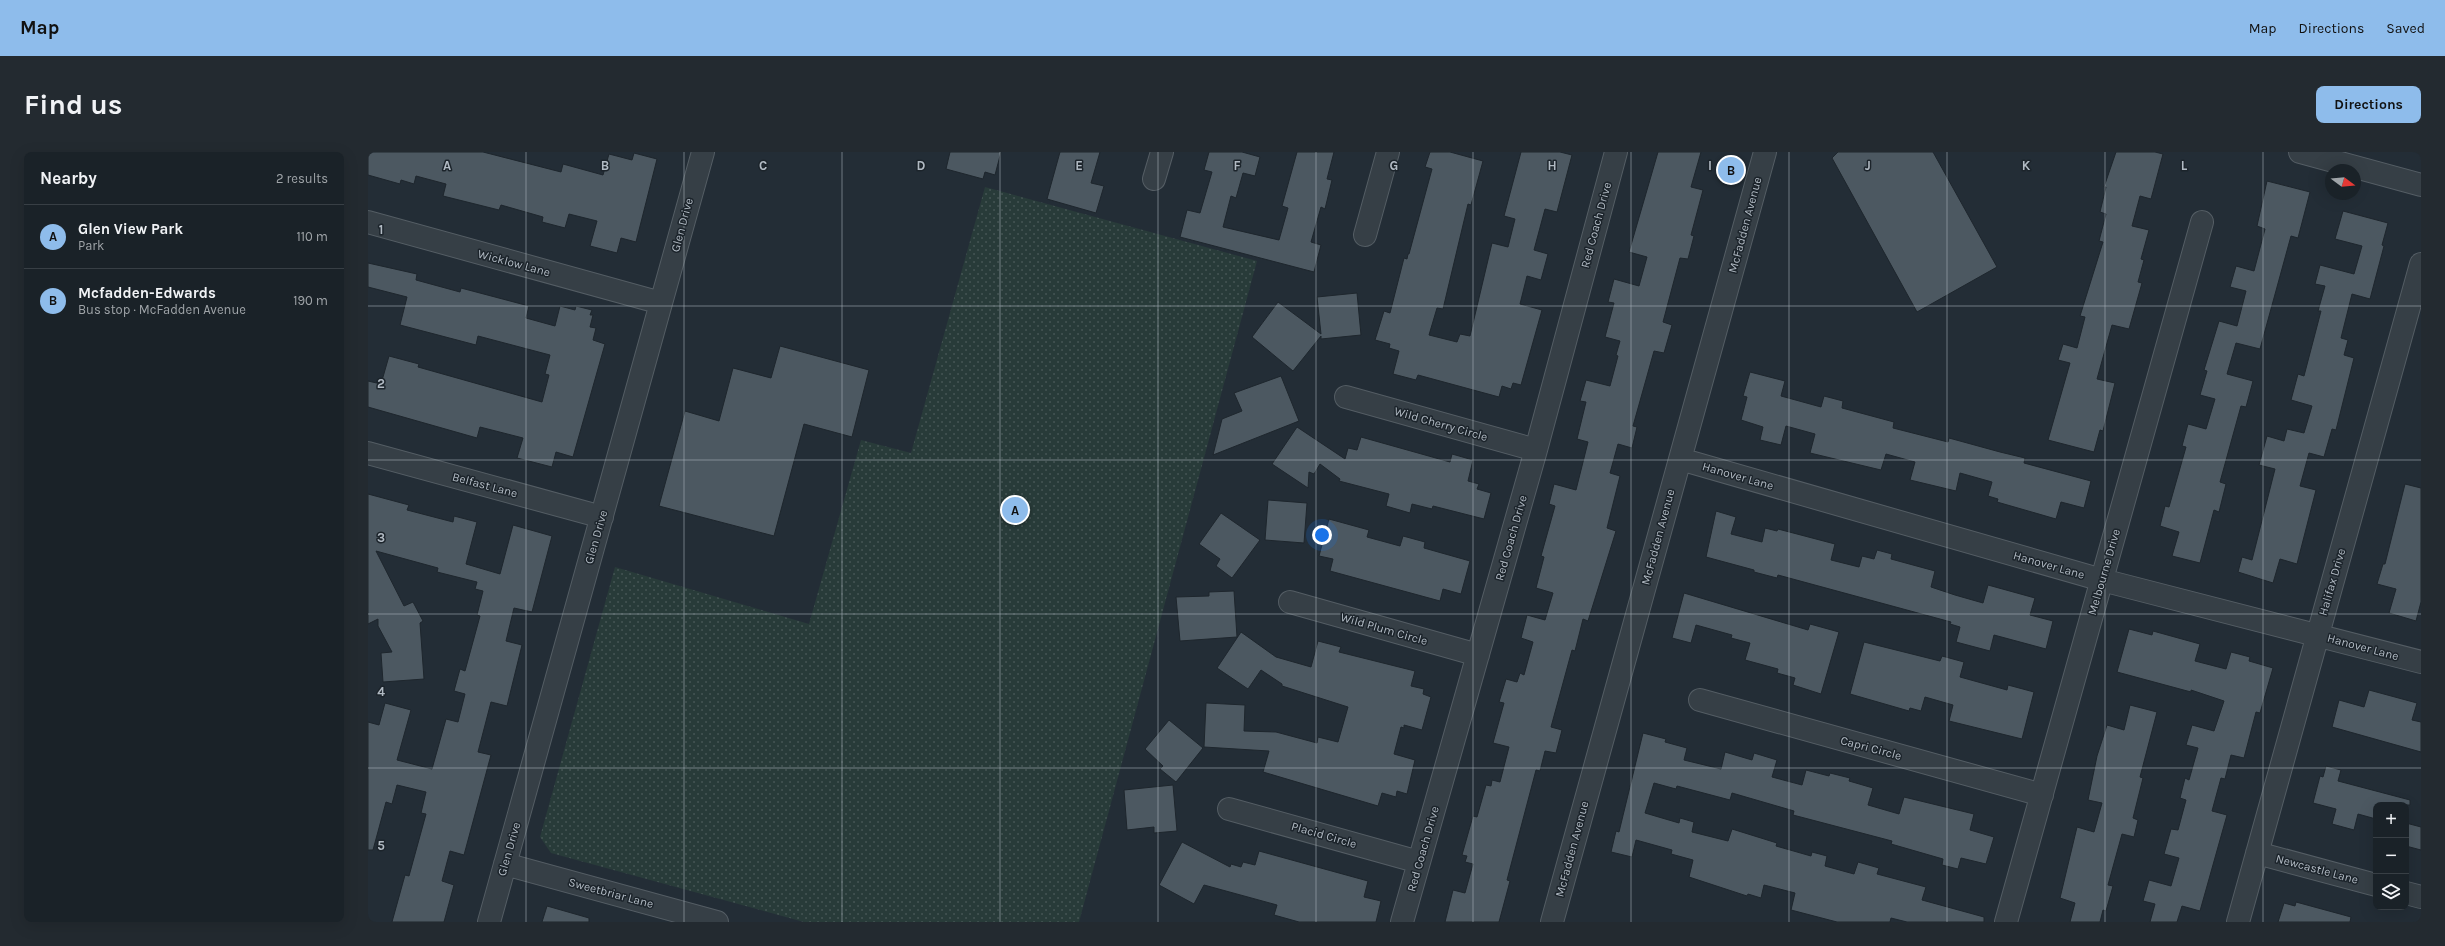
<!DOCTYPE html>
<meta charset="utf-8">
<style>
:root{--surface:#1a2228;--page:#232a30;--text:#f1f3f6;--muted:#9fa4a8;--line:#383f45;--accent:#8ebceb}
body{margin:0;font-family:Karla,sans-serif;background:var(--page);color:var(--text)}
.controls{position:absolute;right:12px;bottom:12px;display:grid;overflow:hidden;border-radius:8px;box-shadow:0 4px 16px #0002}
.controls button{width:36px;height:36px;display:grid;place-items:center;padding:0;border:0;border-bottom:1px solid var(--line);background:var(--surface);color:var(--text);font:20px sans-serif}
.compass{position:absolute;left:1957px;top:12px;width:36px;height:36px;border-radius:50%;background:var(--surface);box-shadow:0 4px 16px #0002;rotate:106deg}
.you{position:absolute;left:954px;top:383px;width:14px;height:14px;margin:-10px;border:3px solid #fff;border-radius:50%;background:#1a73e8;box-shadow:0 0 0 6px #1a73e833}
.badge{display:grid;place-items:center;width:26px;height:26px;border-radius:50%;background:var(--accent);color:#111;font-size:13px;font-weight:700}
.pin{position:absolute;translate:-50% -50%;border:2px solid #fff;box-shadow:0 1px 4px #0006}
.list{margin:0;padding:0;list-style:none}
h2{display:flex;justify-content:space-between;align-items:center;height:52px;margin:0;padding:0 16px;font-size:17px}
h2 small{font-size:13px;font-weight:400;color:var(--muted)}
.list li{display:grid;grid-template-columns:26px 1fr auto;gap:12px;align-items:center;box-sizing:border-box;height:64px;padding:0 16px;border-top:1px solid var(--line)}
.list b{display:block;font-size:15px;white-space:nowrap}
.list p{margin:0;font-size:13px;white-space:nowrap;color:var(--muted)}
.list em{font-size:13px;font-style:normal;color:var(--muted)}
.icon{flex:none;width:22px;height:22px;fill:none;stroke:currentColor;stroke-width:2;stroke-linecap:round;stroke-linejoin:round}
.map{position:relative;flex:none;width:2053px;height:770px;overflow:hidden;border-radius:8px}
header{display:flex;align-items:center;gap:24px;box-sizing:border-box;height:56px;padding:0 20px;background:var(--accent);color:#111}
header strong{font-size:19px}
nav{display:flex;gap:22px;margin-inline-start:auto;font-size:14px}
.intro{display:flex;align-items:center;justify-content:space-between;box-sizing:border-box;height:96px;padding:0 24px}
h1{margin:0;font-size:28px}
.button{padding:10px 18px;border-radius:8px;background:var(--accent);color:#111;font-size:14px;font-weight:700}
main{display:flex;gap:24px;padding:0 24px}
aside{flex:1;background:var(--surface);border-radius:8px;box-shadow:0 4px 16px #0002}
.map>svg:first-child{display:block}
.park{fill:url(#park-dots)}
.building{fill:#4c5861;stroke:#1e262d}
.lines{fill:none;stroke-linecap:round;stroke-linejoin:round}
.minor-casing{stroke:#545d64;stroke-width:24}
.minor{stroke:#363f46;stroke-width:22}
.grid{fill:none;stroke:#b1bac3;stroke-width:1;stroke-opacity:0.55}
.labels{text-anchor:middle;stroke-width:3;stroke-linejoin:round;paint-order:stroke}
.street-label{font-size:12px;fill:#b1bac3;stroke:#1c242b}
.grid-label{font-size:13px;text-anchor:middle;font-weight:bold;fill:#b1bac3;stroke:#1c242b;stroke-width:3;stroke-linejoin:round;paint-order:stroke}
</style>
<header>
<strong>Map</strong>
<nav><a>Map</a><a>Directions</a><a>Saved</a></nav>
</header>
<div class="intro"><h1>Find us</h1><a class="button">Directions</a></div>
<main>
<aside>
<h2>Nearby<small>2 results</small></h2>
<ul class="list">
<li><span class="badge">A</span><div><b>Glen View Park</b><p>Park</p></div><em>110 m</em></li>
<li><span class="badge">B</span><div><b>Mcfadden-Edwards</b><p>Bus stop · McFadden Avenue</p></div><em>190 m</em></li>
</ul>
</aside>
<div class="map">
<svg width="2053" height="770" viewBox="0 0 2053 770">
<defs>
<pattern id="park-dots" width="8" height="8" patternUnits="userSpaceOnUse"><rect width="8" height="8" fill="#283b39"/><path d="M2 2h.1M6 6h.1" fill="none" stroke="#455554" stroke-width="1.8" stroke-linecap="round"/></pattern>
</defs>
<rect width="100%" height="100%" fill="#232d36"/>
<path class="park" d="M 617,35 L 889,109 L 711,770 L 436,770 L 183,701 L 172,685 L 247,415 L 441,472 L 493,288 L 543,301 Z"/>
<path class="building" d="M 0,0 L 115,0 L 193,20 L 195,12 L 235,23 L 241,2 L 264,8 L 266,1 L 289,7 L 268,90 L 253,86 L 249,101 L 222,94 L 229,69 L 201,62 L 197,76 L 174,70 L 175,65 L 133,53 L 131,58 L 75,44 L 78,32 L 48,24 L 46,32 L 33,28 L 32,32 L 0,23 Z
M 582,0 L 633,0 L 627,23 L 617,20 L 615,27 L 578,17 Z
M 692,0 L 732,0 L 723,31 L 736,34 L 728,61 L 679,47 Z
M 841,0 L 874,0 L 892,5 L 887,24 L 875,21 L 868,46 L 863,44 L 855,75 L 911,88 L 920,56 L 914,54 L 929,0 L 966,0 L 959,27 L 964,28 L 957,57 L 953,55 L 943,90 L 953,93 L 946,120 L 812,85 L 819,58 L 832,61 L 844,20 L 836,18 Z
M 1062,0 L 1082,0 L 1115,9 L 1103,53 L 1100,52 L 1075,157 L 1069,156 L 1061,183 L 1089,190 L 1092,182 L 1102,184 L 1124,91 L 1140,95 L 1147,67 L 1136,64 L 1153,0 L 1192,0 L 1204,3 L 1189,60 L 1177,57 L 1166,98 L 1180,102 L 1173,128 L 1159,124 L 1152,152 L 1174,158 L 1153,233 L 1145,231 L 1143,237 L 1134,234 L 1131,245 L 1050,223 L 1048,228 L 1025,222 L 1031,199 L 1021,196 L 1022,192 L 1007,188 L 1016,159 L 1022,161 L 1036,106 L 1039,107 L 1040,102 L 1041,102 L 1064,17 L 1057,15 Z
M 1290,0 L 1333,0 L 1323,35 L 1335,38 L 1323,83 L 1326,84 L 1320,107 L 1312,106 L 1295,170 L 1304,173 L 1296,201 L 1286,199 L 1265,274 L 1269,275 L 1264,296 L 1250,292 L 1242,321 L 1252,324 L 1239,376 L 1248,379 L 1220,469 L 1215,467 L 1207,499 L 1204,498 L 1183,575 L 1194,578 L 1188,601 L 1177,599 L 1172,619 L 1168,618 L 1139,728 L 1142,729 L 1131,770 L 1077,770 L 1085,738 L 1097,741 L 1105,712 L 1097,710 L 1099,704 L 1094,703 L 1105,664 L 1109,665 L 1118,633 L 1123,634 L 1124,628 L 1132,630 L 1141,595 L 1125,591 L 1136,551 L 1131,550 L 1138,527 L 1149,530 L 1152,521 L 1156,523 L 1165,490 L 1153,486 L 1159,463 L 1177,468 L 1185,441 L 1168,436 L 1176,405 L 1173,404 L 1187,354 L 1181,352 L 1186,332 L 1208,338 L 1220,290 L 1209,287 L 1218,250 L 1212,249 L 1218,228 L 1242,234 L 1250,204 L 1248,203 L 1252,189 L 1237,185 L 1246,151 L 1240,150 L 1246,127 L 1271,134 L 1279,105 L 1261,100 Z
M 1470,0 L 1565,0 L 1629,115 L 1549,160 L 1464,6 Z
M 1748,0 L 1787,0 L 1795,2 L 1783,47 L 1772,44 L 1764,74 L 1781,78 L 1773,107 L 1776,108 L 1770,130 L 1774,131 L 1761,177 L 1744,173 L 1729,227 L 1747,231 L 1735,279 L 1732,278 L 1726,300 L 1680,288 L 1702,211 L 1690,208 L 1695,192 L 1709,196 L 1717,165 L 1712,164 L 1735,90 L 1731,89 L 1738,62 L 1732,60 L 1738,35 L 1736,35 Z
M 1899,29 L 1942,40 L 1930,86 L 1923,84 L 1892,197 L 1868,191 L 1859,222 L 1885,229 L 1878,255 L 1873,254 L 1852,330 L 1858,332 L 1851,360 L 1846,358 L 1832,411 L 1804,404 L 1811,380 L 1792,374 L 1797,354 L 1801,355 L 1818,295 L 1814,294 L 1820,272 L 1838,277 L 1847,247 L 1832,243 L 1839,219 L 1836,218 L 1851,169 L 1869,174 L 1878,139 L 1862,135 L 1868,114 L 1886,119 L 1897,77 L 1889,74 Z
M 1975,59 L 2020,71 L 2014,93 L 2016,94 L 2002,147 L 1984,142 L 1973,186 L 1980,188 L 1976,203 L 1986,206 L 1968,278 L 1964,277 L 1956,305 L 1941,301 L 1932,334 L 1948,338 L 1929,412 L 1912,407 L 1905,431 L 1870,420 L 1874,405 L 1884,408 L 1907,317 L 1891,313 L 1899,284 L 1916,289 L 1919,277 L 1936,281 L 1944,254 L 1923,248 L 1930,222 L 1936,224 L 1953,159 L 1950,159 L 1957,134 L 1947,132 L 1952,113 L 1986,122 L 1994,94 L 1967,87 Z
M 0,111 L 49,122 L 48,128 L 92,140 L 93,136 L 161,154 L 158,166 L 187,174 L 192,154 L 207,158 L 208,154 L 224,158 L 222,163 L 225,163 L 222,175 L 228,176 L 225,188 L 237,192 L 205,305 L 188,300 L 184,315 L 149,306 L 155,286 L 112,275 L 109,286 L 0,255 L 0,229 L 13,232 L 21,204 L 51,212 L 50,215 L 174,250 L 181,223 L 177,222 L 182,203 L 110,184 L 108,193 L 32,173 L 39,145 L 0,135 Z
M 989,141 L 993,183 L 953,187 L 953,184 L 925,219 L 884,185 L 910,150 L 953,182 L 949,145 Z
M 412,194 L 501,218 L 484,285 L 436,272 L 406,384 L 291,354 L 317,259 L 351,269 L 365,216 L 403,226 Z
M 1382,220 L 1417,229 L 1413,244 L 1453,255 L 1456,244 L 1475,249 L 1474,256 L 1526,270 L 1525,276 L 1580,290 L 1581,286 L 1632,300 L 1657,306 L 1656,311 L 1723,329 L 1716,356 L 1693,350 L 1688,367 L 1629,350 L 1630,347 L 1620,344 L 1624,330 L 1592,321 L 1588,339 L 1542,328 L 1547,310 L 1518,302 L 1513,318 L 1442,301 L 1447,282 L 1418,274 L 1413,293 L 1392,288 L 1395,275 L 1373,268 L 1379,245 L 1375,244 Z
M 913,224 L 931,269 L 845,303 L 854,267 L 874,259 L 866,241 Z
M 929,275 L 977,307 L 980,296 L 989,298 L 993,285 L 1082,310 L 1084,302 L 1105,308 L 1100,329 L 1111,332 L 1109,337 L 1123,341 L 1116,367 L 1065,354 L 1064,357 L 1044,352 L 1042,361 L 1018,354 L 1021,342 L 971,329 L 972,327 L 952,312 L 946,322 L 941,320 L 940,336 L 904,312 Z
M 2037,332 L 2053,336 L 2053,450 L 2048,469 L 2021,461 L 2028,437 L 2009,432 L 2015,412 L 2017,412 Z
M 0,342 L 41,353 L 39,358 L 85,370 L 86,364 L 109,370 L 98,412 L 132,422 L 145,373 L 184,384 L 164,460 L 146,456 L 138,489 L 154,493 L 139,554 L 123,550 L 110,600 L 123,603 L 96,703 L 82,699 L 74,729 L 86,733 L 76,770 L 24,770 L 37,723 L 41,724 L 58,662 L 53,661 L 58,640 L 29,633 L 24,652 L 18,650 L 5,698 L 0,698 L 0,570 L 11,573 L 17,551 L 43,558 L 29,608 L 64,617 L 78,567 L 90,570 L 97,542 L 86,539 L 92,517 L 97,519 L 112,464 L 109,463 L 115,439 L 107,437 L 109,430 L 69,420 L 70,416 L 8,399 L 36,454 L 45,450 L 55,469 L 52,471 L 56,527 L 15,530 L 13,501 L 24,500 L 10,474 L 10,467 L 0,472 Z
M 900,348 L 939,351 L 936,391 L 897,388 Z
M 1348,359 L 1368,365 L 1363,382 L 1394,390 L 1397,376 L 1409,379 L 1410,377 L 1467,392 L 1463,408 L 1491,415 L 1494,404 L 1506,407 L 1509,398 L 1524,402 L 1523,407 L 1567,419 L 1563,435 L 1587,443 L 1615,451 L 1620,433 L 1667,446 L 1662,463 L 1685,469 L 1678,497 L 1626,483 L 1622,499 L 1588,490 L 1592,475 L 1582,472 L 1583,470 L 1410,423 L 1409,426 L 1386,420 L 1386,418 L 1338,405 Z
M 853,361 L 892,388 L 864,426 L 848,414 L 852,407 L 831,392 Z
M 961,367 L 1001,378 L 999,385 L 1032,394 L 1035,384 L 1057,390 L 1056,396 L 1102,409 L 1093,442 L 1075,437 L 1072,449 L 962,419 L 965,407 L 951,404 Z
M 866,439 L 869,485 L 812,489 L 808,445 L 841,444 L 841,440 Z
M 1316,441 L 1440,478 L 1442,472 L 1471,480 L 1453,542 L 1425,533 L 1427,526 L 1409,521 L 1410,517 L 1377,508 L 1382,491 L 1363,486 L 1364,483 L 1328,473 L 1323,491 L 1304,486 Z
M 1761,477 L 1784,483 L 1785,479 L 1832,492 L 1827,509 L 1858,517 L 1863,500 L 1882,505 L 1881,509 L 1905,516 L 1892,561 L 1888,560 L 1876,606 L 1863,603 L 1857,627 L 1853,626 L 1844,659 L 1859,663 L 1832,759 L 1814,754 L 1809,770 L 1782,770 L 1787,752 L 1775,749 L 1781,728 L 1803,734 L 1811,706 L 1796,702 L 1803,677 L 1810,678 L 1818,648 L 1812,646 L 1817,626 L 1821,628 L 1830,596 L 1818,593 L 1824,573 L 1846,579 L 1856,549 L 1823,538 L 1823,540 L 1749,520 Z
M 873,480 L 908,505 L 943,515 L 950,489 L 973,495 L 971,500 L 1047,519 L 1043,534 L 1056,537 L 1055,542 L 1063,545 L 1054,578 L 1036,573 L 1036,576 L 1033,575 L 1026,602 L 1047,608 L 1039,642 L 1029,639 L 1028,645 L 1014,641 L 1010,654 L 895,620 L 901,599 L 836,595 L 838,551 L 877,553 L 876,579 L 908,580 L 949,591 L 950,585 L 970,590 L 980,555 L 914,534 L 914,532 L 893,518 L 880,537 L 849,516 Z
M 1496,490 L 1572,509 L 1574,504 L 1596,510 L 1592,525 L 1639,538 L 1640,533 L 1666,540 L 1654,587 L 1581,569 L 1585,553 L 1557,545 L 1553,559 L 1542,556 L 1541,559 L 1482,542 Z
M 2001,538 L 2049,551 L 2044,568 L 2053,570 L 2053,600 L 1964,575 L 1971,548 L 1996,555 Z
M 1762,553 L 1789,560 L 1772,625 L 1775,626 L 1765,666 L 1770,668 L 1766,685 L 1754,682 L 1740,733 L 1745,734 L 1738,759 L 1735,758 L 1732,770 L 1702,770 L 1707,751 L 1692,746 L 1709,675 L 1726,680 L 1734,651 L 1720,648 L 1729,604 L 1739,573 L 1756,578 Z
M 801,568 L 835,596 L 808,630 L 792,617 L 795,614 L 777,597 Z
M 1275,581 L 1298,587 L 1297,590 L 1319,596 L 1316,608 L 1353,617 L 1357,600 L 1384,608 L 1386,601 L 1409,608 L 1404,625 L 1434,633 L 1438,618 L 1461,624 L 1462,621 L 1482,626 L 1481,629 L 1505,636 L 1500,653 L 1531,662 L 1536,645 L 1606,662 L 1602,678 L 1626,685 L 1618,712 L 1593,706 L 1590,717 L 1574,713 L 1575,707 L 1523,692 L 1524,689 L 1425,663 L 1426,659 L 1364,641 L 1362,648 L 1309,634 L 1308,637 L 1286,631 L 1277,661 L 1311,671 L 1312,666 L 1326,670 L 1324,680 L 1360,689 L 1364,677 L 1409,691 L 1408,694 L 1443,704 L 1444,700 L 1459,704 L 1457,714 L 1486,722 L 1490,710 L 1511,716 L 1509,722 L 1558,735 L 1554,748 L 1616,765 L 1616,770 L 1539,770 L 1523,766 L 1522,770 L 1469,770 L 1423,758 L 1427,741 L 1396,733 L 1393,746 L 1380,742 L 1379,744 L 1321,725 L 1325,708 L 1303,702 L 1304,698 L 1268,688 L 1264,705 L 1243,700 L 1248,679 L 1251,680 Z
M 1958,614 L 1973,618 L 1970,629 L 2042,648 L 2042,653 L 2008,653 L 2008,667 L 1990,662 L 1986,678 L 1964,672 L 1968,657 L 1945,651 L 1952,624 L 1955,625 Z
M 805,633 L 809,679 L 786,681 L 786,675 L 759,678 L 756,638 Z
M 2038,671 L 2053,675 L 2053,698 L 2038,694 Z
M 814,690 L 862,715 L 863,712 L 873,715 L 875,710 L 887,713 L 891,699 L 1000,729 L 996,745 L 1013,749 L 1008,770 L 931,770 L 906,763 L 909,753 L 836,733 L 826,752 L 791,733 Z
M 1928,750 L 1983,765 L 1982,770 L 1910,770 L 1916,751 L 1927,754 Z
M 179,754 L 221,766 L 221,770 L 174,770 Z"/>
<g class="lines">
<defs>
<path id="minor" d="M 1932,0 L 2053,33
M 786,27 L 794,0
M 0,70 L 293,151
M 997,83 L 1020,0
M 978,245 L 1168,298
M 0,301 L 234,365
M 1312,307 L 1734,428 L 2053,510
M 922,450 L 1110,503
M 1332,548 L 1674,643
M 861,657 L 1051,710
M 1889,701 L 2008,733
M 137,712 L 349,770
M 2038,741 L 2053,745
M 121,770 L 335,0
M 1034,770 L 1168,298 L 1248,0
M 1184,770 L 1397,0
M 1638,770 L 1834,70
M 1870,770 L 2053,112"/>
</defs>
<use href="#minor" class="minor-casing"/>
<use href="#minor" class="minor"/>
</g>
<path class="grid" d="M 158,0 L 158,770M 316,0 L 316,770M 474,0 L 474,770M 632,0 L 632,770M 790,0 L 790,770M 948,0 L 948,770M 1105,0 L 1105,770M 1263,0 L 1263,770M 1421,0 L 1421,770M 1579,0 L 1579,770M 1737,0 L 1737,770M 1895,0 L 1895,770M 0,154 L 2053,154M 0,308 L 2053,308M 0,462 L 2053,462M 0,616 L 2053,616"/>
<g class="labels">
<g class="street-label">
<text transform="translate(314 73) rotate(-75)" y="4">Glen Drive</text>
<text transform="translate(1228 73) rotate(-75)" y="4">Red Coach Drive</text>
<text transform="translate(1377 73) rotate(-75)" y="4">McFadden Avenue</text>
<text transform="translate(146 111) rotate(15)" y="4">Wicklow Lane</text>
<text transform="translate(1073 272) rotate(16)" y="4">Wild Cherry Circle</text>
<text transform="translate(1370 324) rotate(16)" y="4">Hanover Lane</text>
<text transform="translate(117 333) rotate(15)" y="4">Belfast Lane</text>
<text transform="translate(228 385) rotate(-74)" y="4">Glen Drive</text>
<text transform="translate(1290 385) rotate(-75)" y="4">McFadden Avenue</text>
<text transform="translate(1143 386) rotate(-74)" y="4">Red Coach Drive</text>
<text transform="translate(1681 413) rotate(16)" y="4">Hanover Lane</text>
<text transform="translate(1736 420) rotate(-74)" y="4">Melbourne Drive</text>
<text transform="translate(1964 430) rotate(-74)" y="4">Halifax Drive</text>
<text transform="translate(1016 477) rotate(16)" y="4">Wild Plum Circle</text>
<text transform="translate(1995 495) rotate(15)" y="4">Hanover Lane</text>
<text transform="translate(1503 596) rotate(15)" y="4">Capri Circle</text>
<text transform="translate(956 683) rotate(16)" y="4">Placid Circle</text>
<text transform="translate(141 697) rotate(-74)" y="4">Glen Drive</text>
<text transform="translate(1055 697) rotate(-74)" y="4">Red Coach Drive</text>
<text transform="translate(1204 697) rotate(-75)" y="4">McFadden Avenue</text>
<text transform="translate(1949 717) rotate(15)" y="4">Newcastle Lane</text>
<text transform="translate(243 741) rotate(15)" y="4">Sweetbriar Lane</text>
</g>
</g>
<g class="grid-label">
<text x="79" y="18">A</text>
<text x="237" y="18">B</text>
<text x="395" y="18">C</text>
<text x="553" y="18">D</text>
<text x="711" y="18">E</text>
<text x="869" y="18">F</text>
<text x="1026" y="18">G</text>
<text x="1184" y="18">H</text>
<text x="1342" y="18">I</text>
<text x="1500" y="18">J</text>
<text x="1658" y="18">K</text>
<text x="1816" y="18">L</text>
<text x="13" y="82">1</text>
<text x="13" y="236">2</text>
<text x="13" y="390">3</text>
<text x="13" y="544">4</text>
<text x="13" y="698">5</text>
</g>
</svg>
<div class="controls">
<button>+</button>
<button>−</button>
<button><svg class="icon" aria-label="layers" viewBox="0 0 24 24"><path d="M12 4l9 5-9 5-9-5zM3 14l9 5 9-5"/></svg></button>
</div>
<svg class="compass" viewBox="-18 -18 36 36"><path d="M0-13l5 13h-10z" fill="#e53935"/><path d="M0 13l5-13h-10z" fill="#9fa4a8"/></svg>
<div class="you"></div>
<div class="pin badge" style="left:647px;top:358px">A</div>
<div class="pin badge" style="left:1363px;top:18px">B</div>
</div>
</main>
